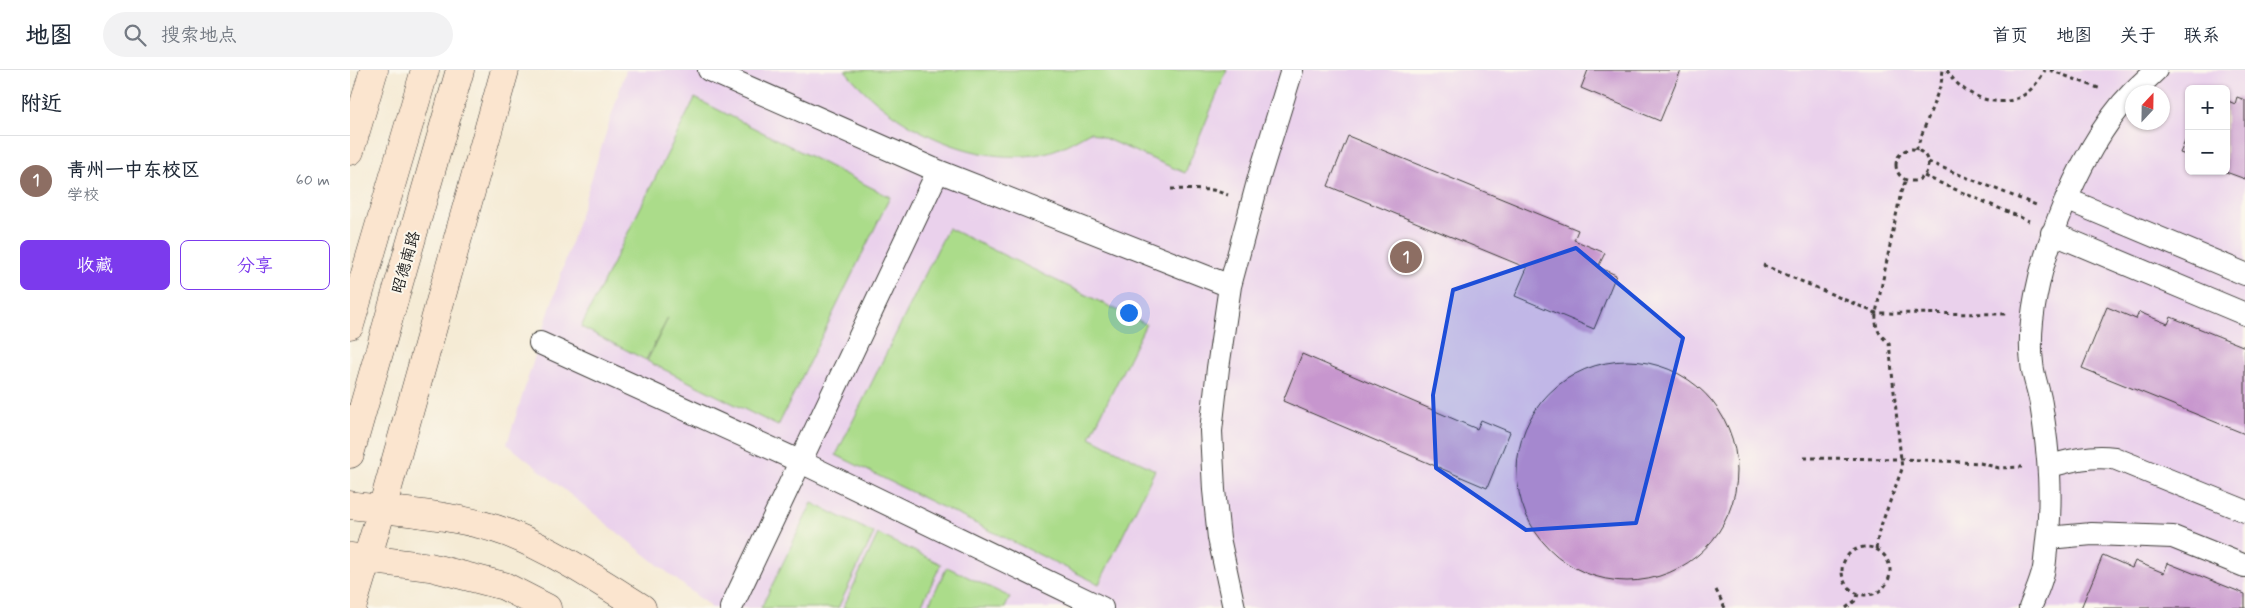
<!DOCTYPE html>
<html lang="zh">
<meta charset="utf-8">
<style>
:root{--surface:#fff;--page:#f2f2f3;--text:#1f2937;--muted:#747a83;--line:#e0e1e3;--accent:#7c3aed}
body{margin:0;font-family:Mynerve,"LXGW WenKai TC",sans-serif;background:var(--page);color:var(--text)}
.controls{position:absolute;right:15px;top:15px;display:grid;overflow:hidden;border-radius:8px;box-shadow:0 1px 4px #0004}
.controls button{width:45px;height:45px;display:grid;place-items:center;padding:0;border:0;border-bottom:1px solid var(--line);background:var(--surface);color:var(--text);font:25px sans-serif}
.compass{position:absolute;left:1775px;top:15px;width:45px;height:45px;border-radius:50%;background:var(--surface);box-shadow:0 1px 4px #0004;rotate:22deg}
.you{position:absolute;left:778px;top:242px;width:18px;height:18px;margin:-12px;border:4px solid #fff;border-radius:50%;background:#1a73e8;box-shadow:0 0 0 8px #1a73e833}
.badge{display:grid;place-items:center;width:32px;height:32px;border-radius:50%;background:var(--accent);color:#fff;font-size:16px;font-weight:700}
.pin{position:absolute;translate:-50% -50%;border:2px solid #fff;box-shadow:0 1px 5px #0006}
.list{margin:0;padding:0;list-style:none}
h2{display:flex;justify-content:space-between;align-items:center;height:65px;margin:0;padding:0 20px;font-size:21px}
h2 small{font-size:16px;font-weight:400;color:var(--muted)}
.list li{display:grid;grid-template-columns:32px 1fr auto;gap:15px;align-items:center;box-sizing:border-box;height:90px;padding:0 20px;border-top:1px solid var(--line)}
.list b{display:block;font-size:19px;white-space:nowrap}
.list p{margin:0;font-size:16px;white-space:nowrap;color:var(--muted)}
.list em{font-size:16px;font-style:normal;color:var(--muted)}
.actions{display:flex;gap:10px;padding:15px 20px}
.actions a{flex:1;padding:11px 0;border:1px solid var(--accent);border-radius:8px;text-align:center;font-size:18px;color:var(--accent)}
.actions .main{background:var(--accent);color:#fff}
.icon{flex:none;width:28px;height:28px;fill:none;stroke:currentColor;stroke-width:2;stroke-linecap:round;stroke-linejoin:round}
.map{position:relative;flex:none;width:1895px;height:538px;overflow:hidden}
header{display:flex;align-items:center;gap:30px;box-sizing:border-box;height:70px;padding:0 25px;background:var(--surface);border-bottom:1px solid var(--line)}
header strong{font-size:24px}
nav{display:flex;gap:28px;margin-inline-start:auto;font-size:18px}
.search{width:350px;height:45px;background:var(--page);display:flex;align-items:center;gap:12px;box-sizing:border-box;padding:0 18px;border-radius:28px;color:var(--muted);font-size:19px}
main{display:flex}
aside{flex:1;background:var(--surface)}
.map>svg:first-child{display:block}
.built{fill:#ead1ec;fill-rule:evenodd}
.green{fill:#abdc8a;stroke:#647c53}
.building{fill:#c796ce}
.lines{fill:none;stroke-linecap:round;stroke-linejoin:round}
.street-casing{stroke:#3d3b38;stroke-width:24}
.secondary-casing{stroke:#3d3b38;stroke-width:29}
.path{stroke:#3d3b38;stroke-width:3;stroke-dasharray:4 4;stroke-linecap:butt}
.street{stroke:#fff;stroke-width:22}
.secondary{stroke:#fbe5cf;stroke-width:28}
.marked{fill:#1d4ed8;fill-opacity:0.2;stroke:#1d4ed8;stroke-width:4;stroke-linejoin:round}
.labels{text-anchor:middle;stroke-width:4;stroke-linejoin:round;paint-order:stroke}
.street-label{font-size:16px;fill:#1c1c1c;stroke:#fbf7ec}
</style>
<header>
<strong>地图</strong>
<div class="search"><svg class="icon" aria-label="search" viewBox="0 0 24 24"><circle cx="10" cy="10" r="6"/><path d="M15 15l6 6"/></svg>搜索地点</div>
<nav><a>首页</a><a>地图</a><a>关于</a><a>联系</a></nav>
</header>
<main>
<aside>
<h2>附近<small></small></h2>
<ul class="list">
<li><span class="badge" style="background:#8d6e63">1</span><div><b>青州一中东校区</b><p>学校</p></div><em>60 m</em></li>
</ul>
<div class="actions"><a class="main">收藏</a><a>分享</a></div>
</aside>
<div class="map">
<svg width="1895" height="538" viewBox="0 0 1895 538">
<rect width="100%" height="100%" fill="#fbf7ec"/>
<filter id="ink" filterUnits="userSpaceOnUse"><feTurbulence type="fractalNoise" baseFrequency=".02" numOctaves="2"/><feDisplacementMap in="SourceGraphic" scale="10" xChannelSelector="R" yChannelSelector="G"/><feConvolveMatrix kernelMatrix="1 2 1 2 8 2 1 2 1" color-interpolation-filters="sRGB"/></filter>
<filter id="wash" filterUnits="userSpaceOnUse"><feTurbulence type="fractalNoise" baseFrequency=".0096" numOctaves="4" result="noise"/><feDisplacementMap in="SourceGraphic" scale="20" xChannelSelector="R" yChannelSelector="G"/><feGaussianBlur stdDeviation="1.12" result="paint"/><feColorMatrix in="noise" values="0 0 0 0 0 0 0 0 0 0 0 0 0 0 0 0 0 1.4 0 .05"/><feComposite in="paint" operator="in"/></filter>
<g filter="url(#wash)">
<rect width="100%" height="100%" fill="#f5ebd5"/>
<path class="built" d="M 276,0 L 1895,0 L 1895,538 L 362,538 L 157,374 ZM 1839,19 L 1876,19 L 1876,101 L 1839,101 ZM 1782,22 L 1812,22 L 1812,52 L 1782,52 Z"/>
<path class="green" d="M 495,0 L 877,0 L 835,103 L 740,62 C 727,69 713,78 698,82 C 627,101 539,55 495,0 Z
M 345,28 L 540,127 L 428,356 L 297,291 L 318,248 L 296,290 L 231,257 Z
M 598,158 L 796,254 L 740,367 L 805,400 L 749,514 L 486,385 Z
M 462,433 L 524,463 L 488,538 L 411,538 Z
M 528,464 L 591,494 L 570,538 L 493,538 Z
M 597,497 L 660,527 L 655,538 L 577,538 Z"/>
<g id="blocks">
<path class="building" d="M 1238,0 L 1331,0 L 1310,51 L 1231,18 Z
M 1887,27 L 1895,30 L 1895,109 L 1876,102 L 1876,30 L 1885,34 Z
M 1839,62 L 1839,86 L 1830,83 Z
M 998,66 L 1228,160 L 1224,170 L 1255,183 L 1248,197 L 1266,205 L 1244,259 L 1165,226 L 1177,198 L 978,116 Z
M 1757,237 L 1786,249 L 1789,242 L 1818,254 L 1821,247 L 1895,277 L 1895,364 L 1732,298 Z
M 952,284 L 1127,359 L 1131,350 L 1160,362 L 1137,418 L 933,331 Z
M1167 401a110 110 0 1 1 220 0a110 110 0 1 1-220 0Z
M 1753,485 L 1782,498 L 1785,491 L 1814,503 L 1818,493 L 1895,524 L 1895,538 L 1731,538 Z"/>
</g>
</g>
<g filter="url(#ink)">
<use href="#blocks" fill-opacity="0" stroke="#3d3b38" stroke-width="1"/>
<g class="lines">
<defs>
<path id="street" d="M 359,0 L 588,101 L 880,216
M 1783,22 L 1806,0
M 1716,129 L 1895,204
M 1702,163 L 1895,244
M 190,273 L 449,391 L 752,538
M 1700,396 C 1722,390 1741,385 1764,388 L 1895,441
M 1698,468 L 1742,464 L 1823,467 L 1895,496
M 381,538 L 588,101
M 884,538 L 869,468 L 864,420 L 861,361 L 868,298 L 880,216 L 910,104 L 942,0
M 1680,538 C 1684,528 1689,517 1692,506 C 1695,498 1695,489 1696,480 C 1703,430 1699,383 1691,334 C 1689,320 1683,307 1682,293 C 1672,216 1728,78 1782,23"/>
<path id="secondary" d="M 0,81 L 24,0
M 0,255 L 75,0
M 0,384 L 110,0
M 0,435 C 50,442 111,445 158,463 C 206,482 249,511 292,538
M 0,487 L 80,497 L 154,516 L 197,538
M 2,538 L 32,439 L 155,0"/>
</defs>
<use href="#street" class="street-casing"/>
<use href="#secondary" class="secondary-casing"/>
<path class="path" d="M 1597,0 C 1609,23 1643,39 1668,28 C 1679,24 1690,10 1695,0
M 1700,0 L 1751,19
M1546 95a16 16 0 1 1 32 0a16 16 0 1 1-32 0Z
M 1566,80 L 1591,14 L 1593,0
M 1578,92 L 1686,135
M 1574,106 L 1679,151
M 821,119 L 863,120 L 878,125
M 1413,195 L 1526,243 L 1658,244
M 1454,388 L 1552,389 L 1630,393 L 1649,398 L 1672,397
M1492 501a24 24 0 1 1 48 0a24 24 0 1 1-48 0Z
M 1526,479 L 1529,461 L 1552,399 L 1539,273 C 1528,264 1525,258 1526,243 L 1551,122 L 1556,110
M 1366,520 L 1375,538
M 1496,538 L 1506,530 L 1508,524"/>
<use href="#street" class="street"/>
<use href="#secondary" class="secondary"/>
</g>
</g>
<path class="marked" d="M 1226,178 L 1333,268 L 1286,453 L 1176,460 L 1086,398 L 1083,325 L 1103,220 Z"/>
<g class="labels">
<g class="street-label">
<text transform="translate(55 192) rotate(-74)" y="6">昭德南路</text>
</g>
</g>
</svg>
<div class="controls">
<button>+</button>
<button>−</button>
</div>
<svg class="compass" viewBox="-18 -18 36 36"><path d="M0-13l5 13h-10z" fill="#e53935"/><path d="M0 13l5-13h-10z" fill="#747a83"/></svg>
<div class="you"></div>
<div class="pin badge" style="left:1056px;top:187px;background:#8d6e63">1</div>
</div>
</main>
